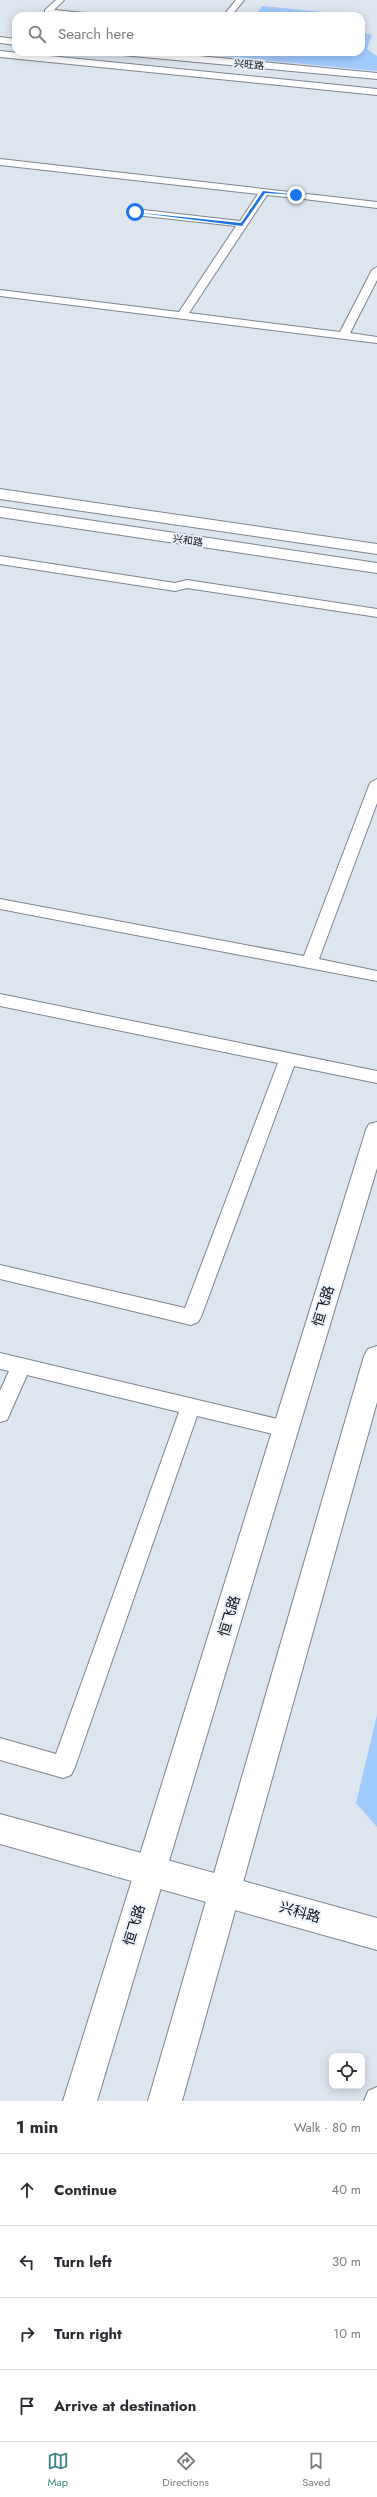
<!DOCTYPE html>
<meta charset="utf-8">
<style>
:root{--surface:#fff;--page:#f7f7f7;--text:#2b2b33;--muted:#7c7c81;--line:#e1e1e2;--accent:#3c8481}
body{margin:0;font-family:Jost,"Noto Sans SC",sans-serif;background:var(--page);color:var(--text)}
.controls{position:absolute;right:12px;bottom:12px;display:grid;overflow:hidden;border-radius:8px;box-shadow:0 2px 10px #0003}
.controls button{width:36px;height:36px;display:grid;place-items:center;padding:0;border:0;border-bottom:1px solid var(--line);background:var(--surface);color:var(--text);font:20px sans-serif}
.stop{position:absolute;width:12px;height:12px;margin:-9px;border:3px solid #1a73e8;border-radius:50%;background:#fff}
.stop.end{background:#1a73e8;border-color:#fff;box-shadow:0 1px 4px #0008}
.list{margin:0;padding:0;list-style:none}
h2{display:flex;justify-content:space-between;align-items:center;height:52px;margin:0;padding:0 16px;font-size:17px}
h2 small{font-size:13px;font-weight:400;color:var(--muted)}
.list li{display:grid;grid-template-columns:26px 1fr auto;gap:12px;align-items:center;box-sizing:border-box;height:72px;padding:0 16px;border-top:1px solid var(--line)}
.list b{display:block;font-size:15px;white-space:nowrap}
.list em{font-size:13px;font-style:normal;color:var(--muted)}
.icon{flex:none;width:22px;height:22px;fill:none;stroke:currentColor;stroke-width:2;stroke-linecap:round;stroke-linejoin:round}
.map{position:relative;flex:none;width:377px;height:2101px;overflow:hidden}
.search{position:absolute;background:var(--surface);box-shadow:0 2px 10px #0003;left:12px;right:12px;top:12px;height:44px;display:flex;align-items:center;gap:10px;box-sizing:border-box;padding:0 14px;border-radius:12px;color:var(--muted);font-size:15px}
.sheet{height:340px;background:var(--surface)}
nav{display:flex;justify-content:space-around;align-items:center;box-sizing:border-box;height:56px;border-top:1px solid var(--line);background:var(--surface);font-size:11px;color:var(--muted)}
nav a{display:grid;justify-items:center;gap:2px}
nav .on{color:var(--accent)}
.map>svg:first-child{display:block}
.green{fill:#a2cbfd}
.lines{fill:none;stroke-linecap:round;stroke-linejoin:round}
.service-casing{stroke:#7d848d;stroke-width:2}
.minor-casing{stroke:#7d848d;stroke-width:2}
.tertiary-casing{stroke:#7d848d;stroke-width:2}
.secondary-casing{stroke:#7d848d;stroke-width:2}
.service{fill:#fff;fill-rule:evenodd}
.minor{fill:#fff;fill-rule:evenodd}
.tertiary{fill:#fff;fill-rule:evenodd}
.secondary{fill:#fff;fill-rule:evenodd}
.route{fill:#1a73e8}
.labels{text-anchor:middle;stroke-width:4;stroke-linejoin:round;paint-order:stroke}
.far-street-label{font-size:10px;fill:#090c0f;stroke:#ebf2fc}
.near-street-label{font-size:14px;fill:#090c0f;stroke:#ebf2fc}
</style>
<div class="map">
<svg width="377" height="2101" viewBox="0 0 377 2101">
<rect width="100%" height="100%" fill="#dde5ef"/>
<path class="green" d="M 262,6 L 344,14 L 343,16 L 255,16 Z
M 361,33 L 372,35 L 367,49 L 377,56 L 377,71 L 211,55 L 209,52 L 361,52 Z
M 377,1715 L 377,1827 L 356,1803 Z"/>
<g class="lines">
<defs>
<path id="service" d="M 56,0 L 64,0 L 54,10 L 94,14 L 98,16 L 45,14 L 45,10 Z
M 236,0 L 244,0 L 231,16 L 223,16 Z
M 0,51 L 377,89 L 377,95 L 0,57 Z
M 194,52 L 202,52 L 193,62 L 189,59 Z
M 0,159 L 299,193 L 299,197 L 296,198 L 267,195 L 189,313 L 340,332 L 372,270 L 377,267 L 377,280 L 350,333 L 377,337 L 377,343 L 0,296 L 0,290 L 179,312 L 236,226 L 135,215 L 130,212 L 135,209 L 240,221 L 258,194 L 0,165 Z
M 307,194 L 377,202 L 377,208 L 304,199 L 302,197 Z
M 0,556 L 175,583 L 187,580 L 377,609 L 377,617 L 187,588 L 175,591 L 0,564 Z
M 377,779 L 377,803 L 319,959 L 377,971 L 377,981 L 0,909 L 0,899 L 304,956 L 370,783 Z
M 0,994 L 377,1071 L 377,1083 L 294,1066 L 201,1317 L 198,1322 L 191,1325 L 0,1279 L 0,1265 L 185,1308 L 278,1063 L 0,1006 Z
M 0,1353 L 286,1421 L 293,1423 L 296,1429 L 293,1435 L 286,1437 L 197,1416 L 75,1767 L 71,1775 L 63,1778 L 0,1760 L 0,1738 L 56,1754 L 179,1412 L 27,1375 L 7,1420 L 0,1422 L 0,1391 L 9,1371 L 0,1369 Z
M 377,2087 L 377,2101 L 364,2101 L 368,2091 Z"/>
<path id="minor" d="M 0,37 L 16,39 L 16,45 L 0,43 Z
M 117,52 L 157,52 L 377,73 L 377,79 L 122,55 Z"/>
<path id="tertiary" d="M 0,1814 L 377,1918 L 377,1950 L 0,1844 Z"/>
<path id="secondary" d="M 0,489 L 377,544 L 377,554 L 0,499 Z
M 0,507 L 377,563 L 377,573 L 0,517 Z
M 377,1122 L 377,1168 L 97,2101 L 63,2101 L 366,1130 L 369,1124 Z
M 377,1346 L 377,1402 L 182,2101 L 148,2101 L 364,1356 L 368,1349 Z"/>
</defs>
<use href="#service" class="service-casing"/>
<use href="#minor" class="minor-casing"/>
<use href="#tertiary" class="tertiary-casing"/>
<use href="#secondary" class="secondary-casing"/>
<use href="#service" class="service"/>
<use href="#minor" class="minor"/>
<use href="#tertiary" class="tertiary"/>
<use href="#secondary" class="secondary"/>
</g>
<path class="route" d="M 263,191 L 298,195 L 265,193 L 242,226 L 133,212 L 241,223 Z"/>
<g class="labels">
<g class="far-street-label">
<text transform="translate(249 64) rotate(5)" y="4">兴旺路</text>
<text transform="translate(188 540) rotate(8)" y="4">兴和路</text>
</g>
<g class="near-street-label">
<text transform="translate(323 1306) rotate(-73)" y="5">恒飞路</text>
<text transform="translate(229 1616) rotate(-73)" y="5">恒飞路</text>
<text transform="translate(300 1912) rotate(16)" y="5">兴科路</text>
<text transform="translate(134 1925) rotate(-73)" y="5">恒飞路</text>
</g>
</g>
</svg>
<div class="controls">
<button><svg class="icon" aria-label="locate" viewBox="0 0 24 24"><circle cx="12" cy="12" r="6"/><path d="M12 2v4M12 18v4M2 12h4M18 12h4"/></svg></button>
</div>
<div class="stop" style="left:135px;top:212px"></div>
<div class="stop end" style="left:296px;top:195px"></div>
<div class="search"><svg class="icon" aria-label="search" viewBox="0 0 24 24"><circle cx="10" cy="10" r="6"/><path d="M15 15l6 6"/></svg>Search here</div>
</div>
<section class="sheet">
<h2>1 min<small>Walk · 80 m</small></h2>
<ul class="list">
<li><svg class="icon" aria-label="ahead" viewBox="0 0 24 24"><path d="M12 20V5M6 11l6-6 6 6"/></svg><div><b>Continue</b></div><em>40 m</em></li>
<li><svg class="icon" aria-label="left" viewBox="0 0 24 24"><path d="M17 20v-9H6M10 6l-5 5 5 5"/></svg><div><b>Turn left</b></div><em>30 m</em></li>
<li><svg class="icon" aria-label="right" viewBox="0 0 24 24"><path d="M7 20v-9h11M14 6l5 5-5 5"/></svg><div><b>Turn right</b></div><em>10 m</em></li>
<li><svg class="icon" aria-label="arrive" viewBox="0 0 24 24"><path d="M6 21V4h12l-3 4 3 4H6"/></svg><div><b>Arrive at destination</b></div></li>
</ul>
</section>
<nav>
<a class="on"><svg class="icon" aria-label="map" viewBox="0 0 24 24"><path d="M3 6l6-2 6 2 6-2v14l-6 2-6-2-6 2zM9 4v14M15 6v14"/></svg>Map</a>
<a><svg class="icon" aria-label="directions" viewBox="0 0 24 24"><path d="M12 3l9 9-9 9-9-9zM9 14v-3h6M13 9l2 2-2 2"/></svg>Directions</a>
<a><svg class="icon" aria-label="saved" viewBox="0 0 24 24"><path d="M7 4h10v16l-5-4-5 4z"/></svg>Saved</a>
</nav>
